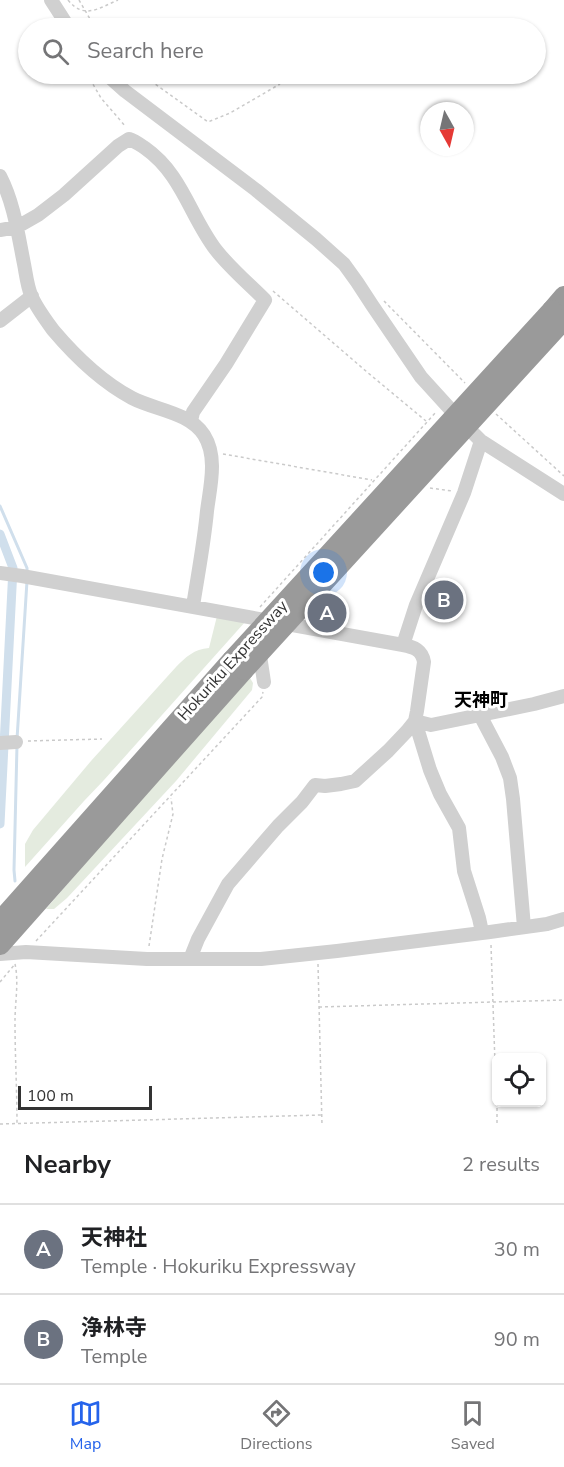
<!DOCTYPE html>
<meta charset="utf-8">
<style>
:root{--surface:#fff;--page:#f6f6f6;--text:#202124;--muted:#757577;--line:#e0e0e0;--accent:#2563eb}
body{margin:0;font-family:"Nunito Sans","Noto Sans JP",sans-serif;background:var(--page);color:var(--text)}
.controls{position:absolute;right:18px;bottom:18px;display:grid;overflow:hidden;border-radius:9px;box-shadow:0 2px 4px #0004}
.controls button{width:54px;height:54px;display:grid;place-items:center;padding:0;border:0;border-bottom:2px solid var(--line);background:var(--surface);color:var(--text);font:30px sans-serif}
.compass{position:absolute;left:420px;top:102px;width:54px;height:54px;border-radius:50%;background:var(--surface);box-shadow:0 2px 4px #0004;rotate:172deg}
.scale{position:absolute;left:18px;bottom:15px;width:134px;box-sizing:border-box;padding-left:6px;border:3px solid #333;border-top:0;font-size:16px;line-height:21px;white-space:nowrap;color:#333;-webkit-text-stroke:4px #fff;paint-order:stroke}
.you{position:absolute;left:324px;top:573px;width:21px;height:21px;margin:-15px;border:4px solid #fff;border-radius:50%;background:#1a73e8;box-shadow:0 0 0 9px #1a73e833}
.badge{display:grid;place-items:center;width:39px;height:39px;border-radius:50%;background:var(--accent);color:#fff;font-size:20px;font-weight:700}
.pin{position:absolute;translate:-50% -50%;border:3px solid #fff;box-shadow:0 2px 6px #0006}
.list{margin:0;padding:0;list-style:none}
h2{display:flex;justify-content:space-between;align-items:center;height:78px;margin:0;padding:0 24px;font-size:26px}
h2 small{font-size:20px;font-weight:400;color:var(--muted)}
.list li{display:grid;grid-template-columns:39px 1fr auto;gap:18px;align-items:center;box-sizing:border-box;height:90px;padding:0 24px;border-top:2px solid var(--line)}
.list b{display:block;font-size:22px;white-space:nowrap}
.list p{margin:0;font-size:20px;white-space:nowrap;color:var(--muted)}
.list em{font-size:20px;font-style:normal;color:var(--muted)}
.icon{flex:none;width:33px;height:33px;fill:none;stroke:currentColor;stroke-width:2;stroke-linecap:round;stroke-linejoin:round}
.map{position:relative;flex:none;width:564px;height:1125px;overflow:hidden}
.search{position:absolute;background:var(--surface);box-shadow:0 2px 4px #0004;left:18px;right:18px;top:18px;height:66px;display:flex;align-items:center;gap:15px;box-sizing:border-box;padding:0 21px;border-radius:33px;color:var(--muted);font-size:22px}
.sheet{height:258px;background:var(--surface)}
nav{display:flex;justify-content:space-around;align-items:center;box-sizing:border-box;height:84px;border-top:2px solid var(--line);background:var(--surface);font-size:16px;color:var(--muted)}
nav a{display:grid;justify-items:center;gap:3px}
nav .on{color:var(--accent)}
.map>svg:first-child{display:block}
.green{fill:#e4ebdf}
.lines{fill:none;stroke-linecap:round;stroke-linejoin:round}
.stream{stroke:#d0dfec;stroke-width:3}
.canal{stroke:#d0dfec;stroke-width:9}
.path{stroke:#cacaca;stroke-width:1.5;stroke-dasharray:3 3;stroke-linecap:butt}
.minor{stroke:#d0d0d0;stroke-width:14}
.highway{stroke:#9a9a9a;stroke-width:20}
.highway-bridge{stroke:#9a9a9a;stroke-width:20}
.labels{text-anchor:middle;stroke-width:6;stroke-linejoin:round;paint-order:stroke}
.street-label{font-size:16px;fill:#333;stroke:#fff}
.neighbourhood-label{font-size:18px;font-weight:bold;fill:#000;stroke:#fff}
</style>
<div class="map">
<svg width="564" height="1125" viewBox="0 0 564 1125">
<rect width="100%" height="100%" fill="#fff"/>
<path class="green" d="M 217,616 L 245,622 L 104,780 L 84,801 L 25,867 L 25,844 L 33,830 L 91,761 L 176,667 C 186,657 194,649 209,648 Z
M 250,678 L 253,683 L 252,690 L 176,781 L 67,898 L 54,909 L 46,909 L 203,725 Z"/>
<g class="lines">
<path class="stream" d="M 0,506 L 27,568 L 27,574
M 17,739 L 27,581
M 15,881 L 14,870 L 17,745"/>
<path class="canal" d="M 0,534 L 13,568 L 0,824"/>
<path class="path" d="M 68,0 C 84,20 99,8 118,0
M 79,0 L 90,19 L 98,28
M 87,74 L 101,98 L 126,127
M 141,74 L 208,122 L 230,113 L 280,84
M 273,291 L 367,372 L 426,421
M 384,301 L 465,383
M 496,414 L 564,476
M 223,454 L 372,480
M 430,488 L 452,491
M 260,607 L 436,412
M 28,741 L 102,739
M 36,941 L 262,697 L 263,692
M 491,945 L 496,1093
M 149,946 L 162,859 L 173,814 L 171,798
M 15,964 C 19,982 15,1002 15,1021 C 15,1056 17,1090 17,1125
M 318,964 L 322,1125
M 0,982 L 15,964
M 319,1007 L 564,1000
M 497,1102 L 497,1125
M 0,1124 L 321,1115"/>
<path class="minor" d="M 51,0 L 69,28
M 106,74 L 125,91 L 256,190 L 316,239 L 344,264 L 357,282 L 372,305 L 421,377 L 461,421 L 481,441 L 564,494
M 0,176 C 14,203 18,234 24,264 C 26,274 27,285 31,295 C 36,307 45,319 53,330 C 75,356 102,382 132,398 C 155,410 189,412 204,435 C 218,457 210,487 207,511 C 204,543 198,574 193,606
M 0,230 L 17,227 L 38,215 L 64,195 L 118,146 L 129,139 C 135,141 139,144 145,148 C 182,174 190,216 216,250 C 230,268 249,284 265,300 L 226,364 L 193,412 L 191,421
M 0,321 L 32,296
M 0,573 L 22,576 L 403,645 C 414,647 422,650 424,662 L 417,711 L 415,721 L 407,731 L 388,751 L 355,781 L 341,784 L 325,786 L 315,785 L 302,802 L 278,826 L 228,884 L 198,939 L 190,959
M 403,645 L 416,605 L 464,493 L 481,441
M 259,649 L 264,682
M 480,715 L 502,757 L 510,778 L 513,799 L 524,927
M 415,721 L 430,770 L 440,794 L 459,828 L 464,871 L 479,918 L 482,932
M 415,721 L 431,725 L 534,704 L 564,696
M 0,743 L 16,742
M 0,954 L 26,952 L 147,959 L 261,959 L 337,951 L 490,932 L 547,924 L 564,919"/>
<path class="highway" d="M 552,310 L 564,296
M 0,921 L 232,660
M 0,945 L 244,670"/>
<path class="highway-bridge" d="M 232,660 L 552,310
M 244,670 L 563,321"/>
</g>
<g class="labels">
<g class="street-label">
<text transform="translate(232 660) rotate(-48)" y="6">Hokuriku Expressway</text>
</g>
<g class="neighbourhood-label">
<text x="481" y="706">天神町</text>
</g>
</g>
</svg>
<div class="controls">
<button><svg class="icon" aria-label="locate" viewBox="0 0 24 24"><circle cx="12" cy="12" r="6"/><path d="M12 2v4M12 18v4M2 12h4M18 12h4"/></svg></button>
</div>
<svg class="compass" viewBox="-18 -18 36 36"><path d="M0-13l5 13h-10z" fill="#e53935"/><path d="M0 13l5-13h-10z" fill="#757577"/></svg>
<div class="scale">100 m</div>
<div class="you"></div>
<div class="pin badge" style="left:327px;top:613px;background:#6b7280">A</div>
<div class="pin badge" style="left:444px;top:600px;background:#6b7280">B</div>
<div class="search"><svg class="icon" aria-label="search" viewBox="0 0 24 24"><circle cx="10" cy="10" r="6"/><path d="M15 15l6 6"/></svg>Search here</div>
</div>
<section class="sheet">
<h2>Nearby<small>2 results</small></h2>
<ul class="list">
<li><span class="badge" style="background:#6b7280">A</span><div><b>天神社</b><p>Temple · Hokuriku Expressway</p></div><em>30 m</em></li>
<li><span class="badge" style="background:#6b7280">B</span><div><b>浄林寺</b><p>Temple</p></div><em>90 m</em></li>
</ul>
</section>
<nav>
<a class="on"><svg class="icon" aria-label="map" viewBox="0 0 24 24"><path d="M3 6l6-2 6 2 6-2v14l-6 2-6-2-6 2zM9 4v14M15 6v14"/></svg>Map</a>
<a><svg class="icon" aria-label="directions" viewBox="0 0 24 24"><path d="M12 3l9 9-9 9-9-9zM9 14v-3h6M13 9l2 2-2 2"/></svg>Directions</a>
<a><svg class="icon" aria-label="saved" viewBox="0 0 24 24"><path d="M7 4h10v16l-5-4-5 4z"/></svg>Saved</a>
</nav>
